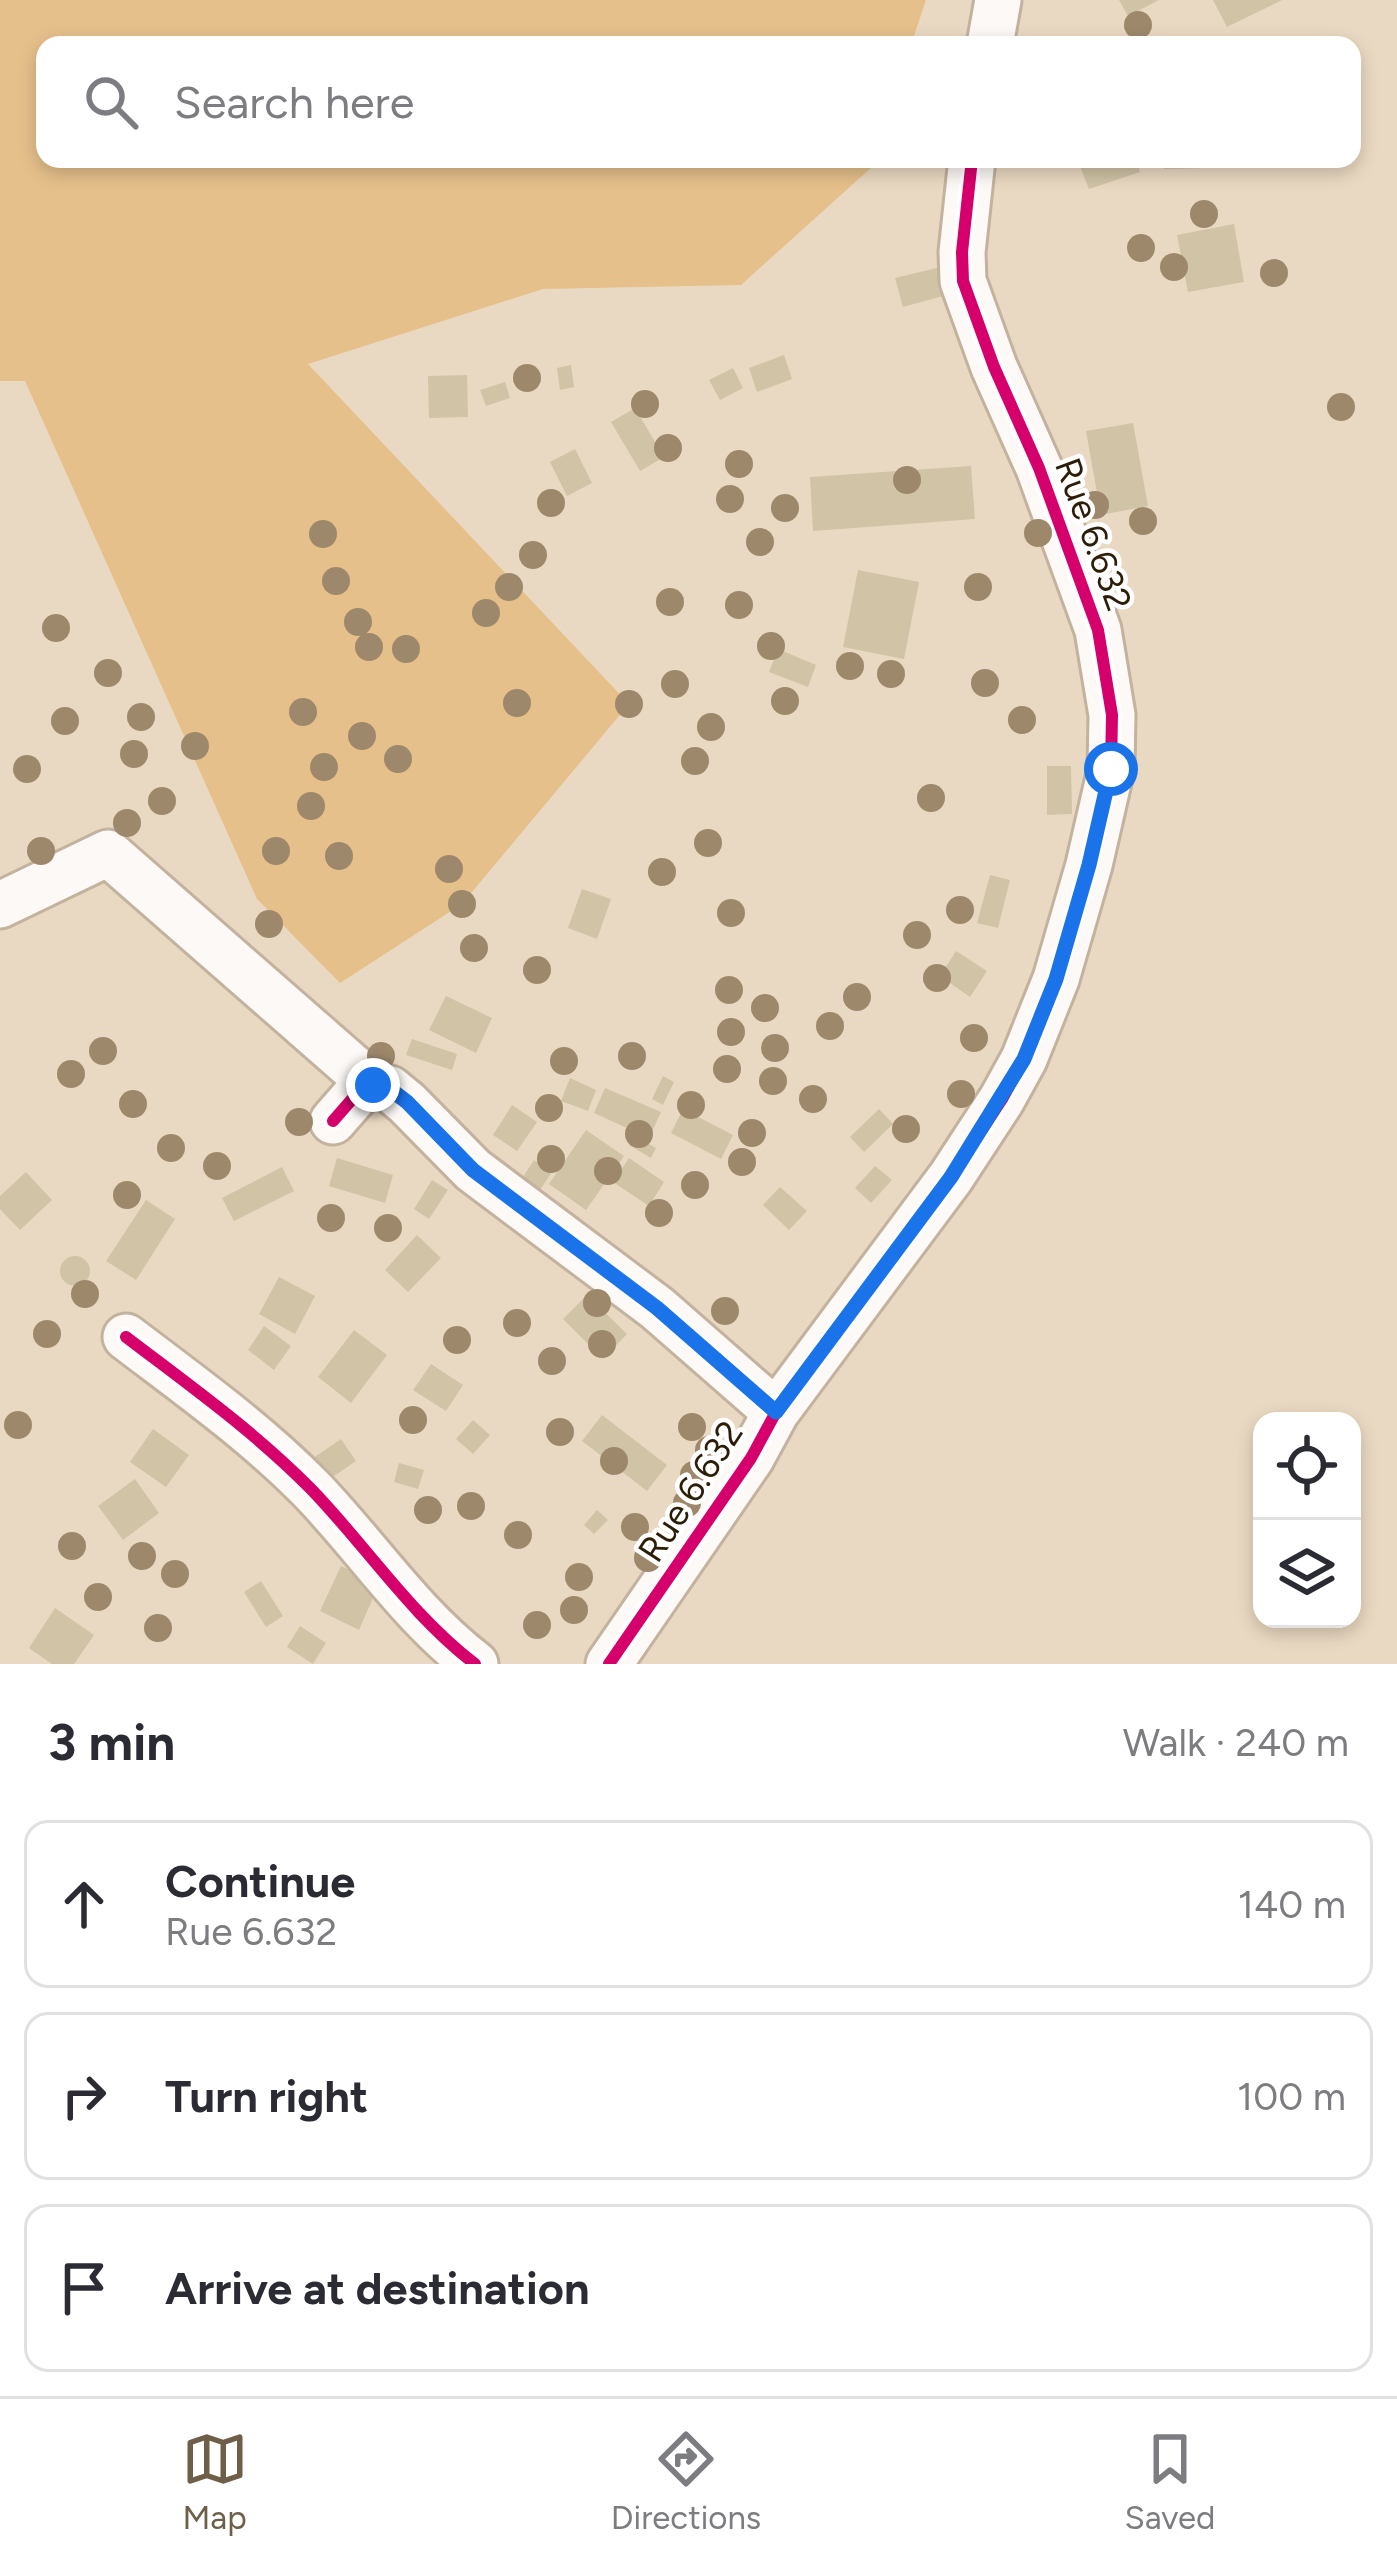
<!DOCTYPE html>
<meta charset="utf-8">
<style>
:root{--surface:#fff;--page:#f2f2f3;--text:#2b2b33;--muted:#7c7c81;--line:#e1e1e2;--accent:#6e5f48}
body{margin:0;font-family:Figtree,sans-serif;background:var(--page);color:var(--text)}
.controls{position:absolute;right:36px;bottom:36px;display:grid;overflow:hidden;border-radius:24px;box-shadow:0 6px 18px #0003}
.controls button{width:108px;height:108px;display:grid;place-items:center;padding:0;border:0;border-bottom:3px solid var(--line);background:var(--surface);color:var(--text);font:60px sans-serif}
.stop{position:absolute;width:36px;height:36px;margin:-27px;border:9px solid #1a73e8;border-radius:50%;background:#fff}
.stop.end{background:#1a73e8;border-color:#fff;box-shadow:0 3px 12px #0008}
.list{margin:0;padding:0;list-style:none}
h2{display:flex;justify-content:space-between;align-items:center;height:156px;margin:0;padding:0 48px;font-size:51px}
h2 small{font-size:39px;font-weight:400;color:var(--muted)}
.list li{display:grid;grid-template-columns:78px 1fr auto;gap:36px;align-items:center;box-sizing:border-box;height:168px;margin:0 24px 24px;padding:0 24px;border:3px solid var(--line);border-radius:24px}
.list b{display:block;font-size:45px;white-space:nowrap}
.list p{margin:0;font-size:39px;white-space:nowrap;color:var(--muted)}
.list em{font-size:39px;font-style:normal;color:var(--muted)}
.icon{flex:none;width:66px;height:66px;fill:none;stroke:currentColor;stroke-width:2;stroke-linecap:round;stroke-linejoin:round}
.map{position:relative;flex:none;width:1397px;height:1664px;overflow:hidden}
.search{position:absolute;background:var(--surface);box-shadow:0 6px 18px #0003;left:36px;right:36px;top:36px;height:132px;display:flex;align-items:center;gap:30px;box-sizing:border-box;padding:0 42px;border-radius:24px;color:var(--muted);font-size:45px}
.sheet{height:732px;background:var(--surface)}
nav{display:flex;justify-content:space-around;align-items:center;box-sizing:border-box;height:168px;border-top:3px solid var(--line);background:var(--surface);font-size:33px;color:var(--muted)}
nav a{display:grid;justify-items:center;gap:6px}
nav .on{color:var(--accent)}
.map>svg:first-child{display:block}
.green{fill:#e6c08b}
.building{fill:#d0c3a6}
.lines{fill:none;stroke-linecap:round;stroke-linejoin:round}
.minor-casing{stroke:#c2b29e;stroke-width:51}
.minor{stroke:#fcf9f6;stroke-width:45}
.cycleway-casing{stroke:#fff;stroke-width:20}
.cycleway{stroke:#d6006c;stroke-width:12}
.tree{fill:#9d886b}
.route{stroke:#1a73e8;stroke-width:15}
.labels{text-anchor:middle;stroke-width:9;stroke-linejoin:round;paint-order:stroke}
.street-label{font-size:36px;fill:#2c1d07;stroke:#fff}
</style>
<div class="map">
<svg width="1397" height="1664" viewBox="0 0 1397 1664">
<rect width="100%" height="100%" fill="#ead9c2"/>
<path class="green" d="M 0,0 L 926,0 L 911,45 L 45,45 L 45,159 L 875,159 L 872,167 L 741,285 L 543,289 L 308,364 L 629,704 L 462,904 L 340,983 L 257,899 L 25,381 L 0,381 Z"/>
<path class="building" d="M 1119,0 L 1159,0 L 1128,16 Z
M 1213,0 L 1282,0 L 1227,27 Z
M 1077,159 L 1136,159 L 1140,172 L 1089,189 Z
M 1163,159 L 1203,159 L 1203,168 L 1164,169 Z
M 1234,224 L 1244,282 L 1188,292 L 1177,235 Z
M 937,268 L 943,296 L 903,307 L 895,278 Z
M 784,355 L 792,379 L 757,392 L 749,368 Z
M 571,365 L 574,387 L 560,390 L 557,368 Z
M 733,368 L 743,388 L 720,400 L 709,380 Z
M 467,375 L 468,417 L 429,418 L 428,376 Z
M 505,382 L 510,398 L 486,406 L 480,390 Z
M 635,408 L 664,457 L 640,471 L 611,422 Z
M 1133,423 L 1148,506 L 1101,515 L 1086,431 Z
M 575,449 L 592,483 L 567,496 L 550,462 Z
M 971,466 L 975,519 L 813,531 L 810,477 Z
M 858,570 L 919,582 L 904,659 L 843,647 Z
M 778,649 L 816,665 L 808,687 L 769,672 Z
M 1047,766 L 1071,766 L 1072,814 L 1047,815 Z
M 990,875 L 1010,880 L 998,928 L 977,923 Z
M 582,889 L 611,899 L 597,939 L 568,928 Z
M 956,951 L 987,971 L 970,997 L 940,976 Z
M 446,996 L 492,1018 L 476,1053 L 429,1030 Z
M 412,1039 L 457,1054 L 452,1070 L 406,1055 Z
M 663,1076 L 674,1082 L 663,1105 L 652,1099 Z
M 570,1078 L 596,1090 L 588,1111 L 561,1101 Z
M 605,1088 L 661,1112 L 649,1138 L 594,1113 Z
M 512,1105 L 537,1122 L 517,1151 L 493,1135 Z
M 683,1109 L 733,1135 L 721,1159 L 671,1133 Z
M 879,1109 L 893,1124 L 864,1152 L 850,1137 Z
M 586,1130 L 624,1156 L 586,1210 L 549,1184 Z
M 634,1136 L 656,1148 L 651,1158 L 629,1145 Z
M 337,1158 L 393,1175 L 385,1203 L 329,1186 Z
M 629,1158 L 664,1182 L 649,1206 L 613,1182 Z
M 534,1160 L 552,1172 L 534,1199 L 516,1188 Z
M 875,1166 L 892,1180 L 871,1203 L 855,1188 Z
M 282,1167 L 294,1191 L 234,1221 L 222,1198 Z
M 26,1172 L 52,1200 L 20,1230 L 0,1209 L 0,1196 Z
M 432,1180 L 448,1190 L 429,1219 L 414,1209 Z
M 780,1187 L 807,1211 L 789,1230 L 763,1205 Z
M 146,1200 L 175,1219 L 136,1280 L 106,1261 Z
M 417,1235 L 441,1258 L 408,1292 L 385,1270 Z
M60 1271a15 15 0 1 1 30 0a15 15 0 1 1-30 0Z
M 279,1277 L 315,1296 L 295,1334 L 259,1314 Z
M 587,1295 L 627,1334 L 603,1359 L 563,1319 Z
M 264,1326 L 291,1346 L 274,1370 L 248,1350 Z
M 354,1330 L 387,1355 L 351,1403 L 318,1377 Z
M 431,1364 L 463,1385 L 446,1411 L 413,1390 Z
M 602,1415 L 667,1465 L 647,1491 L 582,1441 Z
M 473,1420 L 490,1435 L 473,1454 L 456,1439 Z
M 153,1429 L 189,1455 L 166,1487 L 130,1462 Z
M 341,1439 L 356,1461 L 324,1483 L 309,1461 Z
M 399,1463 L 424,1470 L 418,1489 L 394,1482 Z
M 135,1479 L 159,1513 L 123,1540 L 98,1506 Z
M 597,1510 L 608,1520 L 594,1534 L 584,1525 Z
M 341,1566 L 379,1584 L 359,1630 L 320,1611 Z
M 261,1581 L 283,1616 L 266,1627 L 244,1592 Z
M 55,1608 L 94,1635 L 74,1664 L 52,1664 L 29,1648 Z
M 300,1626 L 326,1643 L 313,1664 L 287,1647 Z"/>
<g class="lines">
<defs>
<path id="minor" d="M 990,45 L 998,0
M 0,905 L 108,853 L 373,1085
M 333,1121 L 361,1089 L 373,1085 L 390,1089 L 407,1103 L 473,1170 L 657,1308 L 776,1412
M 126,1337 C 189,1385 255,1432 311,1489 C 367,1547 410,1614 475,1664
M 609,1664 L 751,1458 L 776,1412 L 951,1177 L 1002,1099 L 1024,1059 L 1056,979 L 1089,865 L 1111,769 L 1112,715 L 1098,630 L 1039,468 L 994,367 L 963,281 L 962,252 L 972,159"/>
</defs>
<use href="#minor" class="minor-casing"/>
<use href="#minor" class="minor"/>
<defs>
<path id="cycleway" d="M 333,1121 L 361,1089 L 373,1085 L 390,1089 L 407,1103 L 473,1170 L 657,1308 L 776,1412
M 126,1337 C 189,1385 255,1432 311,1489 C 367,1547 410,1614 475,1664
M 609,1664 L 751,1458 L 776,1412 L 951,1177 L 1002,1099 L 1024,1059 L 1056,979 L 1089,865 L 1111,769 L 1112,715 L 1098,630 L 1039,468 L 994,367 L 963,281 L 962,252 L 972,159"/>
</defs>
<use href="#cycleway" class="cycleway-casing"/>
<use href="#cycleway" class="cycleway"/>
</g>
<g class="tree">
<circle cx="1138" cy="25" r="14"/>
<circle cx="1204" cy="214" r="14"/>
<circle cx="1141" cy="248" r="14"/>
<circle cx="1174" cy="267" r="14"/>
<circle cx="1274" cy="273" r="14"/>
<circle cx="527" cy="378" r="14"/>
<circle cx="645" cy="404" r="14"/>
<circle cx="1341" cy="407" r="14"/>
<circle cx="668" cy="448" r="14"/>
<circle cx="739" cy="464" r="14"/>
<circle cx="907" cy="480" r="14"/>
<circle cx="730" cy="499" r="14"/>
<circle cx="551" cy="503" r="14"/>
<circle cx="1095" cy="505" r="14"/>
<circle cx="785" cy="508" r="14"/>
<circle cx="1143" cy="521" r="14"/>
<circle cx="1038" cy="533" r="14"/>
<circle cx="323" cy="534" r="14"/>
<circle cx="760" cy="542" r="14"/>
<circle cx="533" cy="555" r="14"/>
<circle cx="336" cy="581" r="14"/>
<circle cx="509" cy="587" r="14"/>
<circle cx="978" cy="587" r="14"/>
<circle cx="670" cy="602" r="14"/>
<circle cx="739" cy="605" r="14"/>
<circle cx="486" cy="613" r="14"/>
<circle cx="358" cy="622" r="14"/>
<circle cx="56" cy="628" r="14"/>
<circle cx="771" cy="646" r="14"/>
<circle cx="369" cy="647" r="14"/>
<circle cx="406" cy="649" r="14"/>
<circle cx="850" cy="666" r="14"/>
<circle cx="108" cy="673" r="14"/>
<circle cx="891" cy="674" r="14"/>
<circle cx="985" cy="683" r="14"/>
<circle cx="675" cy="684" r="14"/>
<circle cx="785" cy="701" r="14"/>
<circle cx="517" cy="703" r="14"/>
<circle cx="629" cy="704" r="14"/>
<circle cx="303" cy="712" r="14"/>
<circle cx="141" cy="717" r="14"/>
<circle cx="1022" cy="720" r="14"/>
<circle cx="65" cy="721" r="14"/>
<circle cx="711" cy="727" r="14"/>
<circle cx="362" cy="736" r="14"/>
<circle cx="195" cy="746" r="14"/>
<circle cx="134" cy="754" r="14"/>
<circle cx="398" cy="759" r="14"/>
<circle cx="695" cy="761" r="14"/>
<circle cx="324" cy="767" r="14"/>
<circle cx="27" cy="769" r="14"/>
<circle cx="931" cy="798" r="14"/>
<circle cx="162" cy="801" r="14"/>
<circle cx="311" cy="806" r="14"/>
<circle cx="127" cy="823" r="14"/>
<circle cx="708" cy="843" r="14"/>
<circle cx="41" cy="851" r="14"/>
<circle cx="276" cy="851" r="14"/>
<circle cx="339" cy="856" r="14"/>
<circle cx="449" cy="869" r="14"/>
<circle cx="662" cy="872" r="14"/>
<circle cx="462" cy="904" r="14"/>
<circle cx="960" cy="910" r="14"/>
<circle cx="731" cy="913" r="14"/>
<circle cx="269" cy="924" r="14"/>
<circle cx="917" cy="935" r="14"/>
<circle cx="474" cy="948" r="14"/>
<circle cx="537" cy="970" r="14"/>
<circle cx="937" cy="978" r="14"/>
<circle cx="729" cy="990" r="14"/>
<circle cx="857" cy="997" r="14"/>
<circle cx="765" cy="1008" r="14"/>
<circle cx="830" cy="1026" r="14"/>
<circle cx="731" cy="1032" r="14"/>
<circle cx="974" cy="1038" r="14"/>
<circle cx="775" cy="1048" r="14"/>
<circle cx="103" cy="1051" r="14"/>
<circle cx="381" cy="1056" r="14"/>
<circle cx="632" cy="1056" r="14"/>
<circle cx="564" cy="1061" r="14"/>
<circle cx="727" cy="1069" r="14"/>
<circle cx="71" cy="1074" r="14"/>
<circle cx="773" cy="1081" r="14"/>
<circle cx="961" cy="1094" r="14"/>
<circle cx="813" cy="1099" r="14"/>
<circle cx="133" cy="1104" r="14"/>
<circle cx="691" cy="1105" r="14"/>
<circle cx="549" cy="1108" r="14"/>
<circle cx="299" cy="1122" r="14"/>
<circle cx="906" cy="1129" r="14"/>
<circle cx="752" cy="1133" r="14"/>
<circle cx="639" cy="1134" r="14"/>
<circle cx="171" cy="1148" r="14"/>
<circle cx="551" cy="1159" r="14"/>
<circle cx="742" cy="1162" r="14"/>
<circle cx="217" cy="1166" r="14"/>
<circle cx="608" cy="1171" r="14"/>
<circle cx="695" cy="1185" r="14"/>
<circle cx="127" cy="1195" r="14"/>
<circle cx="659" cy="1213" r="14"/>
<circle cx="331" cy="1218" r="14"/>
<circle cx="388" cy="1228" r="14"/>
<circle cx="85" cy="1294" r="14"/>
<circle cx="597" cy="1303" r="14"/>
<circle cx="725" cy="1311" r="14"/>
<circle cx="517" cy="1323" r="14"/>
<circle cx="47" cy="1334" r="14"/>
<circle cx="457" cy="1340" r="14"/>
<circle cx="602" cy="1344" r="14"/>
<circle cx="552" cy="1361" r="14"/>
<circle cx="413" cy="1420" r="14"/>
<circle cx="18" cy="1425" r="14"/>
<circle cx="692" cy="1427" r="14"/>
<circle cx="560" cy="1432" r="14"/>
<circle cx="709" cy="1450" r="14"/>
<circle cx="614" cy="1461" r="14"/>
<circle cx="694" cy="1475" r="14"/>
<circle cx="687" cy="1503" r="14"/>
<circle cx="471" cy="1506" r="14"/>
<circle cx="428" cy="1510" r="14"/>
<circle cx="635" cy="1527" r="14"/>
<circle cx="518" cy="1535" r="14"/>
<circle cx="72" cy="1546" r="14"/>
<circle cx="142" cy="1556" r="14"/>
<circle cx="648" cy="1558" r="14"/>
<circle cx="175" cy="1574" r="14"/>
<circle cx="579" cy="1577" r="14"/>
<circle cx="98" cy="1597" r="14"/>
<circle cx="574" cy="1610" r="14"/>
<circle cx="537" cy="1625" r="14"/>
<circle cx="158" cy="1628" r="14"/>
</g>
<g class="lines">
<path class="route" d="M 373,1085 L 390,1089 L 407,1102 L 473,1170 L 657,1308 L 776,1412 L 951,1177 L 1024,1059 L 1056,979 L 1089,865 L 1111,769"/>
</g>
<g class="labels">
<g class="street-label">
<text transform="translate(1094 534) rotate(70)" y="13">Rue 6.632</text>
<text transform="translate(690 1491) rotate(-57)" y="13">Rue 6.632</text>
</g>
</g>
</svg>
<div class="controls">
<button><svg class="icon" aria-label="locate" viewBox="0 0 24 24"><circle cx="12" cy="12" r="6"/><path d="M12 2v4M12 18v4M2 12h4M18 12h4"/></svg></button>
<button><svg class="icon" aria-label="layers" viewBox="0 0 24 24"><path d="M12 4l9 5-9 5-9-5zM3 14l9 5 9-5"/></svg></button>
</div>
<div class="stop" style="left:1111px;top:769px"></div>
<div class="stop end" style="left:373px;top:1085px"></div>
<div class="search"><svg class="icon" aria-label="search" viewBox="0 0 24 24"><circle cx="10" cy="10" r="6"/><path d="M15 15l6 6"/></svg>Search here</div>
</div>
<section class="sheet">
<h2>3 min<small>Walk · 240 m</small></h2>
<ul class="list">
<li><svg class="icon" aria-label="ahead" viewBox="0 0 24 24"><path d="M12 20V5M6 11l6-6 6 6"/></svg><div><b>Continue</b><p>Rue 6.632</p></div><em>140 m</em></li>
<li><svg class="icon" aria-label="right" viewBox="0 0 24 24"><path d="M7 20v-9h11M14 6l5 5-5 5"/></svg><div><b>Turn right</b></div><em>100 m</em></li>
<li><svg class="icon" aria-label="arrive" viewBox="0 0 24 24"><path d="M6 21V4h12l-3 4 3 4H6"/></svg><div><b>Arrive at destination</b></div></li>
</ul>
</section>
<nav>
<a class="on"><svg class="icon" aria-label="map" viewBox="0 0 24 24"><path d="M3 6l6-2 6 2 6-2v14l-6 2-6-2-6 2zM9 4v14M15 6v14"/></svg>Map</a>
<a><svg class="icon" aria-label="directions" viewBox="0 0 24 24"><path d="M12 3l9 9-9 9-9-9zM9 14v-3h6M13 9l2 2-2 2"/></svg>Directions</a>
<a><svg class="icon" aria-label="saved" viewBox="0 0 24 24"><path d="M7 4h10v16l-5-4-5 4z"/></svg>Saved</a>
</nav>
